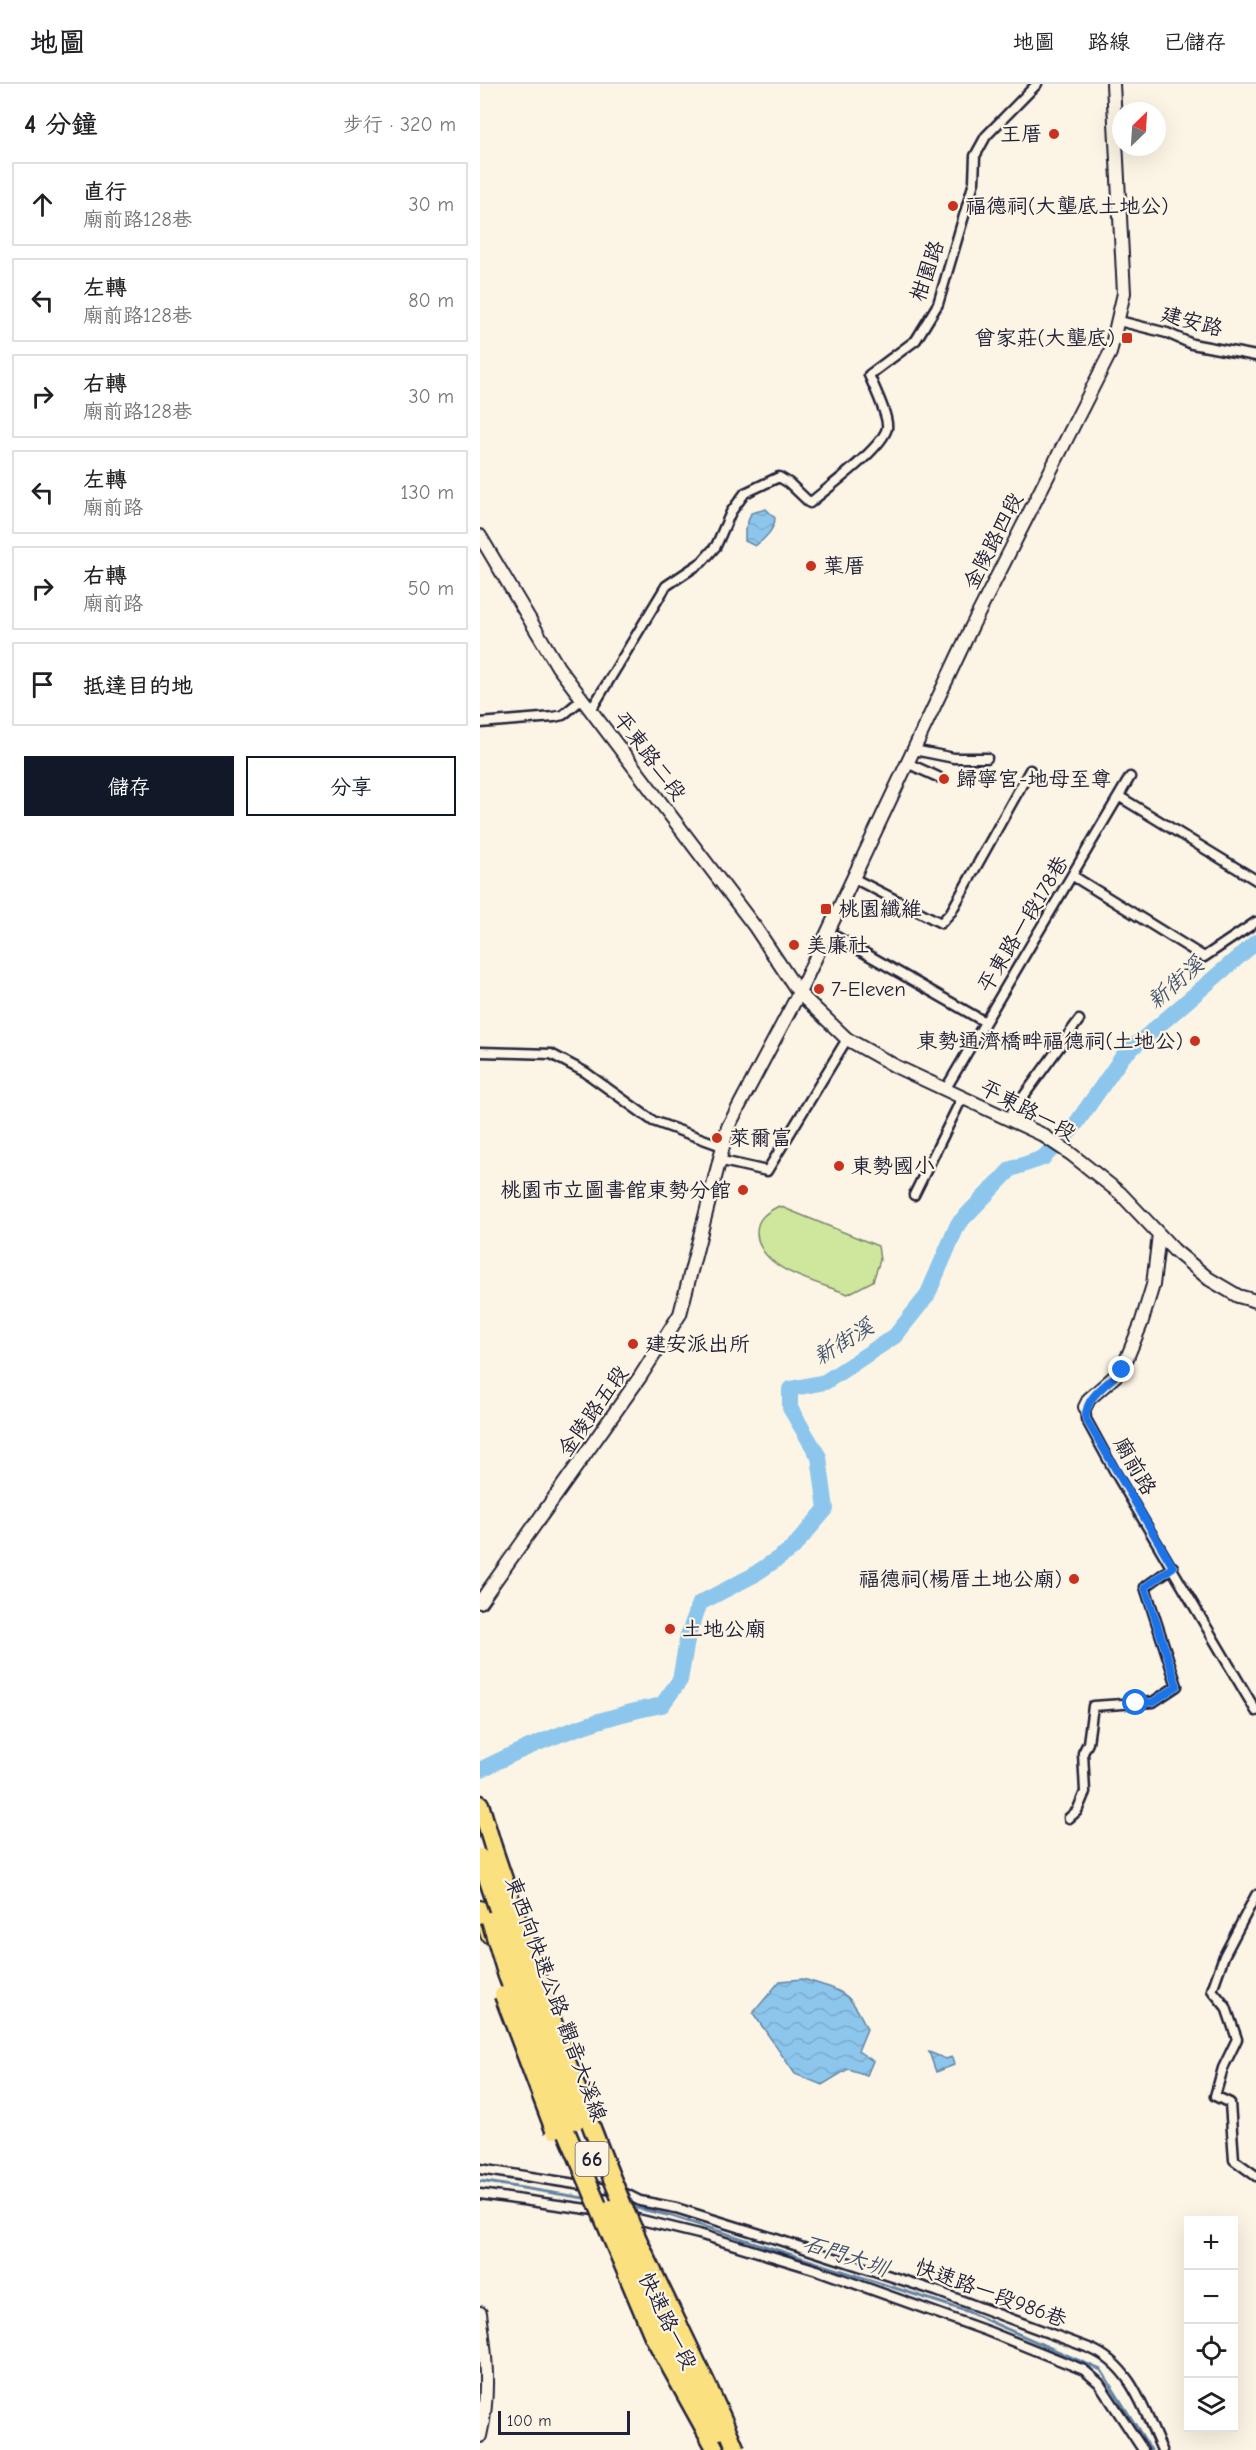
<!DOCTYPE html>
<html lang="zh-TW">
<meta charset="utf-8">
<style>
:root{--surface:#fff;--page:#f6f6f6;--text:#202124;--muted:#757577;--line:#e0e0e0;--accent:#111827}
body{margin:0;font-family:"Comic Neue","LXGW WenKai TC",sans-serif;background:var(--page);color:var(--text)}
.controls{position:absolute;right:18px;bottom:18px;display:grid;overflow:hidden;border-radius:0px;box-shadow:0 6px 24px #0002}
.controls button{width:54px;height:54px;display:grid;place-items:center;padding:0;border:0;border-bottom:2px solid var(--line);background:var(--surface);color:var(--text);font:30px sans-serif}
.compass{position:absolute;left:632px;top:18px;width:54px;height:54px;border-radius:50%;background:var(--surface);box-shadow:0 6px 24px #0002;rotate:25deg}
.scale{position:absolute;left:18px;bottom:15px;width:132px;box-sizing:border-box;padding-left:6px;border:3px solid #22223b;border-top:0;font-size:16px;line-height:21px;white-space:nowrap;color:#22223b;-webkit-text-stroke:4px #fcf5e5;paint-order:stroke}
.stop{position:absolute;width:18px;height:18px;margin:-14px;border:4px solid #1a73e8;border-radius:50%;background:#fff}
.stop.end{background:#1a73e8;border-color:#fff;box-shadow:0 2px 6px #0008}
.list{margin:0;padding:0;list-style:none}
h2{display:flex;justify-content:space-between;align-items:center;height:78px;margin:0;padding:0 24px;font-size:26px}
h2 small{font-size:20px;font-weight:400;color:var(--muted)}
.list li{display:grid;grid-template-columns:39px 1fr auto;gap:18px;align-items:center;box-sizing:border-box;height:84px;margin:0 12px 12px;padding:0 12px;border:2px solid var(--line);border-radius:0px}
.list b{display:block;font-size:22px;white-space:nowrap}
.list p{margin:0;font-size:20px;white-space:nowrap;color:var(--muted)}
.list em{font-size:20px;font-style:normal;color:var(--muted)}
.actions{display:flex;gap:12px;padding:18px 24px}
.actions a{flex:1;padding:14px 0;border:2px solid var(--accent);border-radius:0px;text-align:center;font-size:21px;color:var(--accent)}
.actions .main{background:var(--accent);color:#fff}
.icon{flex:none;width:33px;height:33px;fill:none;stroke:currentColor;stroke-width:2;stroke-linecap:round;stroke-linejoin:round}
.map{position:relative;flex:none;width:776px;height:2366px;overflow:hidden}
header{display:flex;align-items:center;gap:36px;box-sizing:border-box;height:84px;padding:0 30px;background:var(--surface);border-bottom:2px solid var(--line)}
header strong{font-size:28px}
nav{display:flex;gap:33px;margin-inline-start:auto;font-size:21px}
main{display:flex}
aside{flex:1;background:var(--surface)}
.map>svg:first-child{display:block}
.park{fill:#cee79c;stroke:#78846c;stroke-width:1.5}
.water{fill:url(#water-waves);stroke:#6284a5;stroke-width:1.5}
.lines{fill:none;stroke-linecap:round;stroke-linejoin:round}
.stream{stroke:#6284a5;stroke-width:3}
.river{stroke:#8dc6ec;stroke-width:16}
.street-casing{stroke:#22223b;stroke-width:13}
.secondary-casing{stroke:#22223b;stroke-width:16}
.primary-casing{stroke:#22223b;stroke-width:18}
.highway-casing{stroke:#22223b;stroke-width:21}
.street{stroke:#fcf5e5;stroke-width:8}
.secondary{stroke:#fcf5e5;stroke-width:12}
.primary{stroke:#fbe080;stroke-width:14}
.highway{stroke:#fbe080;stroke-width:16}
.highway-bridge-casing{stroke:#22223b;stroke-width:21;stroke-linecap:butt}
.highway-bridge{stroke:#fbe080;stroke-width:16}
.route{stroke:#1a73e8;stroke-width:8}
.poi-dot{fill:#c8321e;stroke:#fcf5e5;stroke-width:2}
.labels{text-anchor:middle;stroke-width:4.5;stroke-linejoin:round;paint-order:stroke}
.shield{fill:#fcf5e5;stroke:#63616e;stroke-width:1.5}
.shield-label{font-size:20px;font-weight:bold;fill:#22223b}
.poi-label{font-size:21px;fill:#22223b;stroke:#fcf5e5;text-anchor:start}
.street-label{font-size:21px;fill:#22223b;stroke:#fcf5e5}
.water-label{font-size:22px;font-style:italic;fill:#425370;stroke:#fcf5e5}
</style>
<header>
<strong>地圖</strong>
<nav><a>地圖</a><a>路線</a><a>已儲存</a></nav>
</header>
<main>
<aside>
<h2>4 分鐘<small>步行 · 320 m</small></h2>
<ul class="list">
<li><svg class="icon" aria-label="ahead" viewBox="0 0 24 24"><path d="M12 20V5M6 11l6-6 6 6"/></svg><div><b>直行</b><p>廟前路128巷</p></div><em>30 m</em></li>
<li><svg class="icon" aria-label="left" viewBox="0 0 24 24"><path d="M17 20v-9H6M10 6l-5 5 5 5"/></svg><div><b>左轉</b><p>廟前路128巷</p></div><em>80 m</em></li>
<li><svg class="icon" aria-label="right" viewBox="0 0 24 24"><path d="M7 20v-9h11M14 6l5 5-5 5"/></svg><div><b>右轉</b><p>廟前路128巷</p></div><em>30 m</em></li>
<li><svg class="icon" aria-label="left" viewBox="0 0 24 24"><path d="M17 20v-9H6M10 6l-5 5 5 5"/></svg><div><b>左轉</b><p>廟前路</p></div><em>130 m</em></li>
<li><svg class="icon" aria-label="right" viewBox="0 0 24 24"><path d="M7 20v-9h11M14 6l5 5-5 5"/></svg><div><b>右轉</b><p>廟前路</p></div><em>50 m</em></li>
<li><svg class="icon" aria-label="arrive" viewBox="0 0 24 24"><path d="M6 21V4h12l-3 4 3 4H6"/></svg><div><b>抵達目的地</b></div></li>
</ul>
<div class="actions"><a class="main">儲存</a><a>分享</a></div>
</aside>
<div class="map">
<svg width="776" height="2366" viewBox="0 0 776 2366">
<defs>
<pattern id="water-waves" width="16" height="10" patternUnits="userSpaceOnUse" patternTransform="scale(1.5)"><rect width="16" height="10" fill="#8dc6ec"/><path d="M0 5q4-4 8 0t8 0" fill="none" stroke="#79aacb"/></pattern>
</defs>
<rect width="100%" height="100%" fill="#fcf5e5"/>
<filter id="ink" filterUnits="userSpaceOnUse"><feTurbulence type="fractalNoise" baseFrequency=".0167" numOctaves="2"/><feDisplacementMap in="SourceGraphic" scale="12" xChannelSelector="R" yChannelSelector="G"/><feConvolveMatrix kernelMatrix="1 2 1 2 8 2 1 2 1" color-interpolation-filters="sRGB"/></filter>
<g filter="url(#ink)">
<path class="park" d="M 299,1122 L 398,1162 L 400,1176 L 393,1197 L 368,1210 C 338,1198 278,1187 277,1148 C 277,1134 287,1128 299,1122 Z"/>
<path class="water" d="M 286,425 L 295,434 C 295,445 284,456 275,462 L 265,457 L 265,446 L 271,429 Z
M 323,1895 C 362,1907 370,1906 387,1945 L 378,1967 L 393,1977 L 387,1991 L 368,1985 L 342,2001 L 315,1990 L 273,1929 L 300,1897 Z
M 449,1968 L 466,1975 L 472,1973 L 474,1981 L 456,1988 Z"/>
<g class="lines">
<path class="stream" d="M 0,2097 L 110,2115
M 152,2123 L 192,2132 L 486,2227 L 621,2286 L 671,2366"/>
<path class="river" d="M 0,1686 C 57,1657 120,1633 182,1621 L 200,1596 L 208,1551 L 220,1519 L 272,1492 L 312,1465 L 346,1425 L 339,1373 L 310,1324 L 310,1305 L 345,1298 L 415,1252 L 447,1212 L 478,1140 L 531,1085 L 563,1074 L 593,1044 L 643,972 L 776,858"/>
<defs>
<path id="street" d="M 639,237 L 687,249 L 712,260 L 776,272
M 111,626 L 186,502 L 222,478 L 236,462 L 251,428 L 265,409 L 299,393 L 309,399 L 330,419 C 347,404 402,365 407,344 C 409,333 394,303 389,291 L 436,256 L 458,220 L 494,98 L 495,72 L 506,52 L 557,0
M 0,639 L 74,633 L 83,631 L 101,616
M 434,666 L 474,674 L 507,674
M 427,679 L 458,693
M 640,713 L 776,796
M 593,792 L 724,873 L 776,838
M 373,794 L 461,839 L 471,828 L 550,686
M 348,848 L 505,938
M 0,968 L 71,970 L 105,988 L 173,1037 L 242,1062
M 465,1006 L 650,693
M 527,1035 L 599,936
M 238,1076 L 287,1087 L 367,955
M 434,1111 L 482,1014
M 605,1323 L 606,1335 L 635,1388 L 776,1627
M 589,1734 L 597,1727 L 605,1708 L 603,1669 L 608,1659 L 613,1622 L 673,1618 L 697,1602 L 665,1503 L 693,1483
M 776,1811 L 744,1872 L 732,1906 L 746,1923 L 757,1955 L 743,1984 L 735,2012 L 750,2019 L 754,2076 L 776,2092
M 0,2085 L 140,2107 L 160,2117 L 196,2124 L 293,2154 L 456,2207 L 609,2264 C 652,2281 664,2327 682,2366
M 0,2110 L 121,2127
M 149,2133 L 219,2150 L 337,2186 L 507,2247 L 604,2286 L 619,2299 L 663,2366"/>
<path id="secondary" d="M 0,452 L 78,583 L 275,843 L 319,909 L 367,955 L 417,983 L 561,1050 L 591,1070 L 640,1109 L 694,1166 L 729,1195 L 758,1212 L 776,1217
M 605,1323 L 609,1315 L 642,1286 L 661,1240 L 673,1201 L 679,1150
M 0,1518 L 160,1293 L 200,1230 L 248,1043 L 319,909 L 492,542 L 630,269 L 644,209 L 633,0
M 0,2229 C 6,2272 10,2310 0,2352"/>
<path id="primary" d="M 0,1824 L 8,1851"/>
<path id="highway" d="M 0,1720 L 13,1763"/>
</defs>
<use href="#street" class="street-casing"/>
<use href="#secondary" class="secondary-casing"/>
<use href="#primary" class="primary-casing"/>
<use href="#highway" class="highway-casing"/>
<use href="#street" class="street"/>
<use href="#secondary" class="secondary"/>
<use href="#primary" class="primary"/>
<use href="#highway" class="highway"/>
<defs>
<path id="highway-bridge" d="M 13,1763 C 53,1881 92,1999 140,2114 C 175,2199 221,2280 256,2366
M 0,1773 L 31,1864 L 96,2037
M 10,1836 L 26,1889 L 74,2018 L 173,2252 L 236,2366
M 23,1911 L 74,2046
M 132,2124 C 164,2200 198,2276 239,2347"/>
</defs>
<use href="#highway-bridge" class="highway-bridge-casing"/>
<use href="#highway-bridge" class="highway-bridge"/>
</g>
</g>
<g class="lines" filter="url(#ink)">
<path class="route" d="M 642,1286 C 627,1301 604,1313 606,1335 L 693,1483 L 665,1503 L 697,1602 L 673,1618 L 656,1619"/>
</g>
<g class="poi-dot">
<circle cx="574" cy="50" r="6"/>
<circle cx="473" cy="122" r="6"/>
<rect x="641" y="248" width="12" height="12" rx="3"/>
<circle cx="331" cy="482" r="6"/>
<circle cx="464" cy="695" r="6"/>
<rect x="340" y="819" width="12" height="12" rx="3"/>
<circle cx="314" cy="861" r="6"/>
<circle cx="339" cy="905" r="6"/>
<circle cx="715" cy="957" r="6"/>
<circle cx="237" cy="1054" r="6"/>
<circle cx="359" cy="1082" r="6"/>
<circle cx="263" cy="1106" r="6"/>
<circle cx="153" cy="1260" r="6"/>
<circle cx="594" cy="1495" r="6"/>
<circle cx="190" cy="1545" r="6"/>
</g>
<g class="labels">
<rect class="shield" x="95.5" y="2058" width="33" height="34" rx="4.5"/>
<g class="shield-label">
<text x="112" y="2082">66</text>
</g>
<g class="poi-label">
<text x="562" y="57" text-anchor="end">王厝</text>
<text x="485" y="129">福德祠(大壟底土地公)</text>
<text x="635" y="261" text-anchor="end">曾家莊(大壟底)</text>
<text x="343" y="489">葉厝</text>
<text x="476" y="702">歸寧宮-地母至尊</text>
<text x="358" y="832">桃園纖維</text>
<text x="326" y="868">美廉社</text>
<text x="351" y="912">7-Eleven</text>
<text x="703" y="964" text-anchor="end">東勢通濟橋畔福德祠(土地公)</text>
<text x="249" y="1061">萊爾富</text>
<text x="371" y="1089">東勢國小</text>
<text x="251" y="1113" text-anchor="end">桃園市立圖書館東勢分館</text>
<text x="165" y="1267">建安派出所</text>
<text x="582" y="1502" text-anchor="end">福德祠(楊厝土地公廟)</text>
<text x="202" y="1552">土地公廟</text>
</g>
<g class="street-label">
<text transform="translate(447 187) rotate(-71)" y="7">柑園路</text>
<text transform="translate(712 237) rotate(15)" y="7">建安路</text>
<text transform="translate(513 457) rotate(-63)" y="7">金陵路四段</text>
<text transform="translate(170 672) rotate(53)" y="7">平東路二段</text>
<text transform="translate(543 840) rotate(-59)" y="7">平東路一段178巷</text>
<text transform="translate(548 1026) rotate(28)" y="7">平東路一段</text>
<text transform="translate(113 1327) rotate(-55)" y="7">金陵路五段</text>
<text transform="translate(655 1382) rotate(60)" y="7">廟前路</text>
<text transform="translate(76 1915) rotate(70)" y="7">東西向快速公路 觀音大溪線</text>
<text transform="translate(511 2209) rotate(20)" y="7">快速路一段986巷</text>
<text transform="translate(188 2237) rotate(64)" y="7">快速路一段</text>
</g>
<g class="water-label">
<text transform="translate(695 898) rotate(-41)" y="8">新街溪</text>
<text transform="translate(363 1257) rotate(-32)" y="8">新街溪</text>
<text transform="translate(366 2171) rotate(18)" y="8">石門大圳</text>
</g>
</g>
</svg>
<div class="controls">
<button>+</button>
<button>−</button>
<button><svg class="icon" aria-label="locate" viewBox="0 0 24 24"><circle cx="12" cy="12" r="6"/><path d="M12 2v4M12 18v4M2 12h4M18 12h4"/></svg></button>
<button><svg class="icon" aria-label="layers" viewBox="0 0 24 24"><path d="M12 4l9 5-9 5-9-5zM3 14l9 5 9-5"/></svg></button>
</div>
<svg class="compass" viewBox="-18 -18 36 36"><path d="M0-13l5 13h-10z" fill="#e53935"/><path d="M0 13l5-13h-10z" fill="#757577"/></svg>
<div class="scale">100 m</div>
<div class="stop" style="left:656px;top:1619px"></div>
<div class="stop end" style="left:642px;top:1286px"></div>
</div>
</main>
